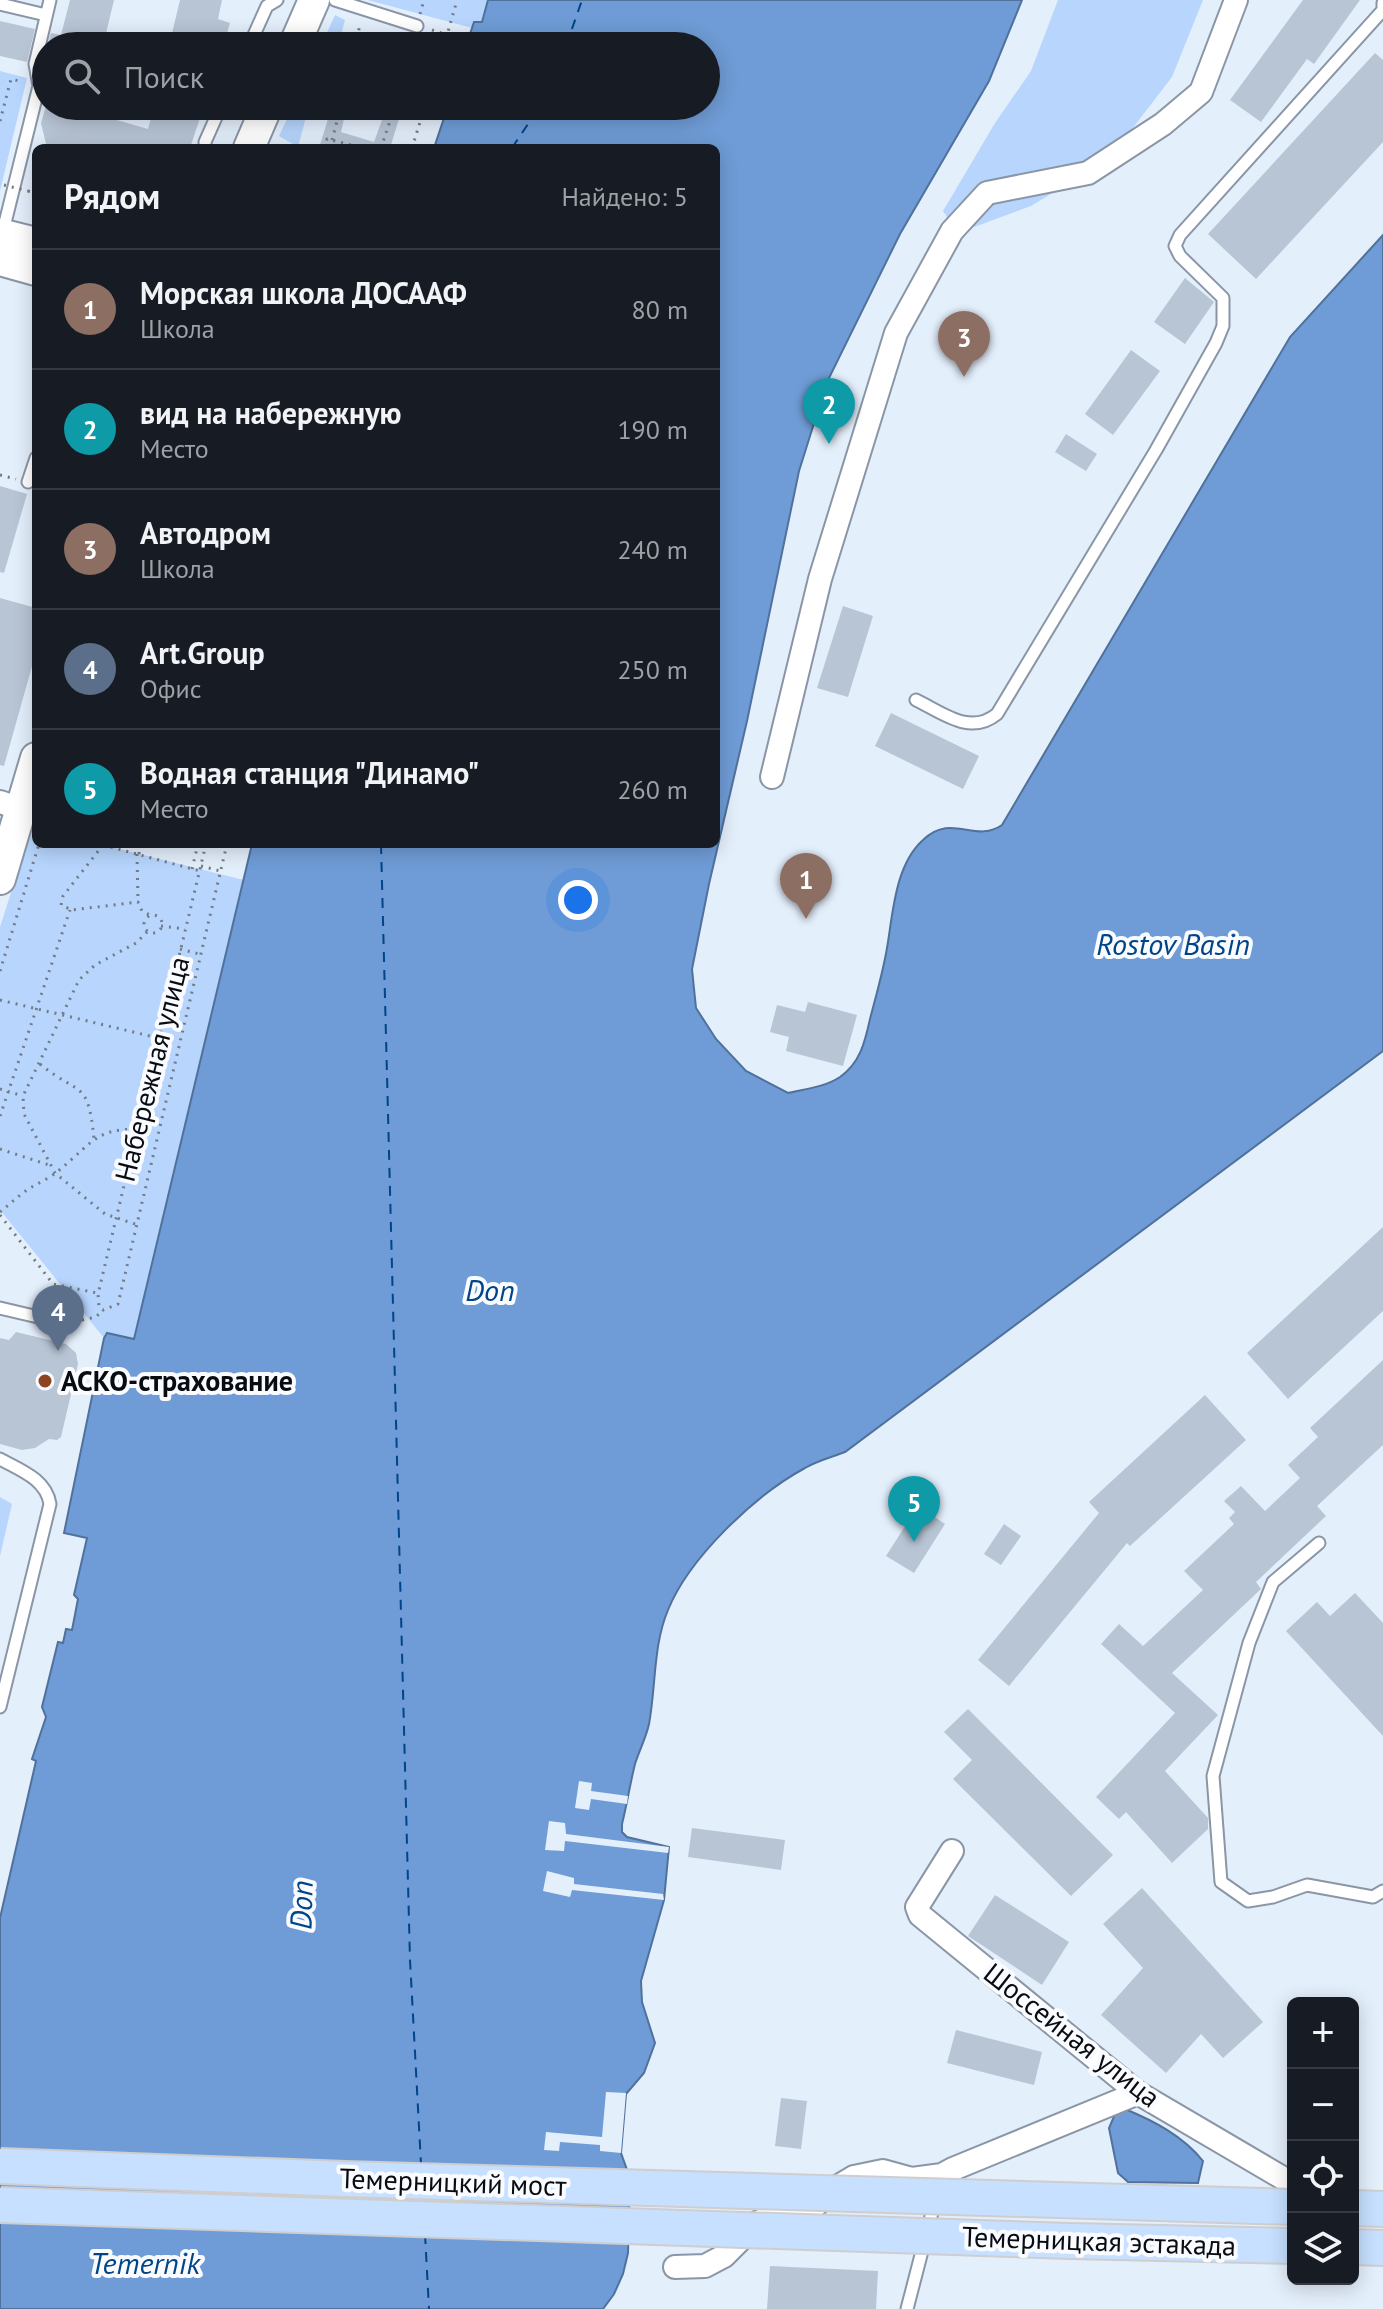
<!DOCTYPE html>
<html lang="ru">
<meta charset="utf-8">
<style>
:root{--surface:#171b24;--page:#20242c;--text:#f1f3f6;--muted:#9ea1a6;--line:#363941;--accent:#c4a496}
body{margin:0;font-family:"PT Sans",sans-serif;background:var(--page);color:var(--text)}
.controls{position:absolute;right:24px;bottom:24px;display:grid;overflow:hidden;border-radius:12px;box-shadow:0 4px 20px #0003}
.controls button{width:72px;height:72px;display:grid;place-items:center;padding:0;border:0;border-bottom:2px solid var(--line);background:var(--surface);color:var(--text);font:40px sans-serif}
.you{position:absolute;left:578px;top:900px;width:28px;height:28px;margin:-20px;border:6px solid #fff;border-radius:50%;background:#1a73e8;box-shadow:0 0 0 12px #1a73e833}
.badge{display:grid;place-items:center;width:52px;height:52px;border-radius:50%;background:var(--accent);color:#fff;font-size:26px;font-weight:700}
.pin{position:absolute;translate:-50% -66px;filter:drop-shadow(0 2px 4px #0008)}
.pin::after{content:'';position:absolute;top:42px;width:28px;height:24px;background:inherit;clip-path:polygon(0 0,100% 0,50% 100%)}
.list{margin:0;padding:0;list-style:none}
h2{display:flex;justify-content:space-between;align-items:center;height:104px;margin:0;padding:0 32px;font-size:34px}
h2 small{font-size:26px;font-weight:400;color:var(--muted)}
.list li{display:grid;grid-template-columns:52px 1fr auto;gap:24px;align-items:center;box-sizing:border-box;height:120px;padding:0 32px;border-top:2px solid var(--line)}
.list b{display:block;font-size:30px;white-space:nowrap}
.list p{margin:0;font-size:26px;white-space:nowrap;color:var(--muted)}
.list em{font-size:26px;font-style:normal;color:var(--muted)}
.icon{flex:none;width:44px;height:44px;fill:none;stroke:currentColor;stroke-width:2;stroke-linecap:round;stroke-linejoin:round}
.map{position:relative;flex:none;width:1383px;height:2309px;overflow:hidden}
.search{position:absolute;background:var(--surface);box-shadow:0 4px 20px #0003;left:32px;top:32px;width:688px;height:88px;display:flex;align-items:center;gap:20px;box-sizing:border-box;padding:0 28px;border-radius:44px;color:var(--muted);font-size:30px}
.panel{position:absolute;background:var(--surface);box-shadow:0 4px 20px #0003;left:32px;top:144px;width:688px;height:704px;border-radius:12px}
.map>svg:first-child{display:block}
.green{fill:#b7d5fd}
.water{fill:#6f9cd6;stroke:#50719b;stroke-width:2}
.pier{fill:#e4effc}
.lines{fill:none;stroke-linecap:round;stroke-linejoin:round}
.ferry{stroke:#004489;stroke-width:2;stroke-dasharray:10 8;stroke-linecap:butt}
.building{fill:#b8c5d5}
.lane-casing{stroke:#8a96a6;stroke-width:15}
.street-casing{stroke:#8a96a6;stroke-width:26}
.secondary-casing{stroke:#8a96a6;stroke-width:34}
.primary-casing{stroke:#cececf;stroke-width:38}
.path{stroke:#747b84;stroke-width:3;stroke-dasharray:2 6;stroke-linecap:butt}
.lane{stroke:#fff;stroke-width:11}
.street{stroke:#fff;stroke-width:22}
.secondary{stroke:#fff;stroke-width:30}
.primary{stroke:#c7e0ff;stroke-width:34}
.primary-bridge-casing{stroke:#cececf;stroke-width:38;stroke-linecap:butt}
.path-bridge{stroke:#747b84;stroke-width:3;stroke-dasharray:2 6;stroke-linecap:butt}
.primary-bridge{stroke:#c7e0ff;stroke-width:34}
.poi-dot{fill:#8c4421;stroke:#f9fbff;stroke-width:3}
.labels{text-anchor:middle;stroke-width:8;stroke-linejoin:round;paint-order:stroke}
.street-label{font-size:28px;fill:#080c11;stroke:#f9fbff}
.poi-label{font-size:28px;font-weight:bold;fill:#080c11;stroke:#f9fbff;text-anchor:start}
.water-label{font-size:30px;font-style:italic;fill:#004489;stroke:#f9fbff}
</style>
<div class="map">
<svg width="1383" height="2309" viewBox="0 0 1383 2309">
<rect width="100%" height="100%" fill="#e4effc"/>
<path class="green" d="M 368,0 L 488,0 L 482,22 L 474,22 L 472,28 Z
M 1058,0 L 1203,0 L 1172,77 L 1109,159 L 1031,206 L 958,233 L 943,211 L 995,123 L 1031,71 Z
M 335,15 L 345,20 L 338,46 L 321,46 Z
M 0,71 L 27,78 L 0,191 Z
M 293,106 L 309,106 L 298,147 L 279,136 Z
M 32,827 L 36,828 L 36,844 L 99,844 L 244,880 L 134,1340 L 107,1333 L 104,1338 L 0,1210 L 0,927 Z
M 0,1497 L 12,1504 L 0,1556 Z"/>
<path class="water" d="M 488,0 L 1022,0 L 989,81 L 900,234 L 827,382 L 799,471 L 747,721 L 709,884 L 692,969 L 696,1008 L 716,1039 L 746,1071 L 788,1093 C 805,1089 825,1087 840,1077 C 860,1063 865,1042 870,1019 C 876,996 883,972 887,948 C 893,913 895,865 923,840 C 952,812 975,844 1002,825 L 1290,337 L 1383,235 L 1383,1051 L 845,1452 C 832,1457 817,1461 805,1468 C 755,1495 689,1558 668,1610 C 653,1645 656,1687 649,1724 C 646,1738 639,1751 635,1764 C 630,1784 627,1804 622,1824 L 622,1832 L 627,1837 L 669,1847 L 664,1900 L 641,1981 L 642,2002 L 655,2043 L 644,2073 L 626,2094 L 621,2153 L 630,2178 L 628,2253 L 623,2274 L 614,2294 L 603,2309 L 0,2309 L 0,1918 L 36,1761 L 32,1759 L 46,1717 L 42,1707 L 58,1642 L 63,1643 L 66,1629 L 72,1630 L 78,1599 L 74,1595 L 87,1538 L 64,1533 L 104,1338 L 107,1333 L 134,1339 L 252,844 L 716,844 L 716,148 L 434,148 L 448,106 L 706,106 L 706,46 L 466,46 L 474,22 L 482,22 Z
M 1125,2109 C 1154,2121 1183,2136 1203,2161 L 1198,2183 L 1128,2182 L 1118,2173 L 1109,2128 L 1115,2114 Z"/>
<path class="pier" d="M 579,1781 L 592,1783 L 591,1791 L 628,1796 L 627,1804 L 591,1799 L 589,1810 L 575,1808 Z
M 549,1821 L 565,1823 L 566,1834 L 669,1847 L 668,1853 L 565,1841 L 564,1851 L 545,1850 Z
M 547,1871 L 574,1878 L 574,1884 L 663,1894 L 664,1900 L 572,1890 L 570,1897 L 543,1891 Z
M 606,2092 L 626,2093 L 621,2153 L 600,2151 L 600,2145 L 560,2142 L 559,2151 L 544,2150 L 546,2132 L 602,2137 Z"/>
<g class="lines">
<path class="ferry" d="M 566,46 L 582,0
M 512,148 L 540,106
M 381,844 L 410,1960 L 421,2164
M 425,2234 L 429,2309"/>
</g>
<path class="building" d="M 70,0 L 114,0 L 103,46 L 48,46 L 51,33 L 61,35 Z
M 180,0 L 222,0 L 218,19 L 230,23 L 223,46 L 169,46 Z
M 1303,0 L 1360,0 L 1314,64 L 1307,59 L 1261,122 L 1230,100 Z
M 0,21 L 35,29 L 27,62 L 0,56 Z
M 1375,53 L 1383,60 L 1383,142 L 1256,279 L 1208,234 Z
M 46,106 L 68,106 L 148,129 L 154,106 L 204,106 L 190,148 L 47,148 L 41,123 Z
M 332,106 L 347,106 L 341,132 L 374,142 L 387,106 L 403,106 L 390,148 L 319,148 Z
M 1185,278 L 1214,302 L 1185,344 L 1154,322 Z
M 1131,350 L 1160,371 L 1113,435 L 1085,414 Z
M 1066,434 L 1097,454 L 1086,471 L 1055,452 Z
M 0,486 L 27,494 L 4,573 L 0,572 Z
M 0,598 L 36,608 L 36,652 L 4,766 L 0,765 Z
M 843,606 L 873,616 L 848,697 L 817,688 Z
M 891,713 L 979,756 L 963,789 L 875,746 Z
M 808,1002 L 857,1015 L 843,1066 L 786,1051 L 789,1037 L 770,1032 L 777,1005 L 805,1012 Z
M 1383,1227 L 1383,1311 L 1288,1399 L 1247,1353 Z
M 16,1332 L 66,1344 L 76,1353 L 78,1364 L 61,1437 L 57,1440 L 49,1439 L 35,1448 L 22,1450 L 0,1444 L 0,1338 L 9,1340 Z
M 1383,1360 L 1383,1445 L 1317,1506 L 1326,1516 L 1256,1582 L 1261,1589 L 1172,1673 L 1218,1715 L 1165,1771 L 1208,1818 L 1208,1829 L 1172,1863 L 1126,1812 L 1119,1819 L 1096,1797 L 1175,1713 L 1101,1644 L 1119,1624 L 1143,1646 L 1203,1590 L 1184,1571 L 1234,1524 L 1229,1518 L 1235,1512 L 1224,1501 L 1241,1486 L 1265,1511 L 1300,1478 L 1288,1465 L 1318,1437 L 1310,1428 Z
M 1205,1395 L 1246,1440 L 1130,1546 L 1127,1543 L 1009,1686 L 978,1660 L 1099,1513 L 1089,1502 Z
M 918,1506 L 945,1524 L 914,1573 L 886,1556 Z
M 1004,1524 L 1021,1536 L 1001,1565 L 984,1554 Z
M 1355,1593 L 1383,1623 L 1383,1736 L 1286,1631 L 1317,1602 L 1330,1616 Z
M 968,1709 L 1113,1855 L 1071,1896 L 953,1779 L 972,1760 L 944,1732 Z
M 692,1828 L 785,1840 L 781,1870 L 688,1857 Z
M 1142,1888 L 1263,2022 L 1223,2058 L 1201,2034 L 1166,2073 L 1101,2015 L 1143,1968 L 1103,1924 Z
M 995,1895 L 1069,1942 L 1042,1985 L 968,1936 Z
M 956,2030 L 1042,2052 L 1034,2085 L 947,2063 Z
M 781,2098 L 807,2101 L 801,2149 L 775,2146 Z
M 770,2266 L 878,2271 L 876,2309 L 767,2309 Z"/>
<g class="lines">
<defs>
<path id="lane" d="M 335,0 L 417,26
M 0,4 L 46,15
M 249,46 L 267,6 L 277,0
M 205,148 L 205,142 L 221,106
M 2,235 L 39,86 L 35,64 L 50,0
M 28,482 L 36,458
M 916,700 C 943,713 970,736 997,714 L 1156,450 L 1216,343 L 1223,326 L 1223,298 L 1180,256 L 1175,246 L 1180,235 L 1383,10 L 1383,3
M 0,1308 L 68,1324
M 0,1459 C 20,1470 46,1479 50,1504 L 0,1707
M 1319,1543 L 1273,1582 L 1249,1643 L 1213,1776 L 1221,1882 L 1248,1901 L 1273,1897 L 1307,1885 L 1373,1897 L 1383,1891
M 907,2309 L 935,2201"/>
<path id="street" d="M 772,777 L 820,579 L 896,333 L 952,231 L 987,193 L 1088,173 L 1163,124 L 1201,92 L 1236,0
M 0,802 L 21,809
M 952,1851 L 917,1907 L 920,1915 L 1138,2093 L 1293,2184
M 675,2267 L 705,2266 L 724,2256 L 757,2223 L 774,2214 L 809,2211 L 834,2189 L 854,2177 L 883,2171 L 912,2179 L 942,2175 L 953,2169 L 1138,2093"/>
<path id="secondary" d="M 294,46 L 314,0
M 249,148 L 267,106
M 0,234 L 36,243
M 0,260 L 36,270
M 0,879 L 36,758"/>
<path id="primary" d="M 1353,2208 L 1383,2209
M 1353,2247 L 1383,2248"/>
</defs>
<use href="#lane" class="lane-casing"/>
<use href="#street" class="street-casing"/>
<use href="#secondary" class="secondary-casing"/>
<use href="#primary" class="primary-casing"/>
<path class="path" d="M 420,14 L 424,0
M 432,30 L 447,35
M 356,46 L 360,23
M 444,46 L 457,0
M 0,121 L 11,79 L 23,82
M 332,140 L 341,106
M 324,148 L 327,139 L 363,148
M 381,148 L 395,106
M 412,148 L 425,106
M 28,191 L 36,193
M 0,475 L 16,479
M 206,844 L 98,1294 L 99,1307 L 103,1310 L 118,1304 L 227,844
M 103,845 L 63,896 L 61,905 L 72,910 L 138,902 L 142,911 L 150,915
M 103,845 L 200,871
M 137,854 L 138,902
M 139,854 L 140,844
M 201,866 L 220,871
M 192,869 L 198,844
M144 924a9 9 0 1 1 18 0a9 9 0 1 1-18 0Z
M 161,926 L 185,929
M 180,949 L 199,954
M 0,971 L 39,844
M 0,1000 L 179,1043
M 40,1064 C 80,1097 88,1078 94,1139
M 0,1089 L 23,1096
M 0,1116 L 70,910
M 0,1149 L 52,1166
M 0,1212 C 10,1204 19,1195 30,1188 C 39,1183 49,1178 57,1172 C 97,1139 99,1123 156,1132
M 0,1215 L 53,1284 L 97,1293
M 135,1224 L 105,1214 L 55,1173 L 24,1114 L 23,1096 L 79,980 L 95,965 L 136,943 L 148,931
M 82,1320 L 96,1317 L 103,1310"/>
<use href="#lane" class="lane"/>
<use href="#street" class="street"/>
<use href="#secondary" class="secondary"/>
<use href="#primary" class="primary"/>
<defs>
<path id="primary-bridge" d="M 0,2166 L 345,2179 L 1293,2207
M 0,2205 L 1071,2241 L 1293,2246"/>
</defs>
<use href="#primary-bridge" class="primary-bridge-casing"/>
<path class="path-bridge" d="M 4,185 L 28,191"/>
<use href="#primary-bridge" class="primary-bridge"/>
</g>
<circle class="poi-dot" cx="45" cy="1381" r="8"/>
<g class="labels">
<g class="street-label">
<text transform="translate(152 1069) rotate(-76)" y="10">Набережная улица</text>
<text transform="translate(1072 2035) rotate(38)" y="10">Шоссейная улица</text>
<text transform="translate(453 2182) rotate(2)" y="10">Темерницкий мост</text>
<text transform="translate(1099 2241) rotate(2)" y="10">Темерницкая эстакада</text>
</g>
<g class="poi-label">
<text x="61" y="1391">АСКО-страхование</text>
</g>
<g class="water-label">
<text x="1173" y="955">Rostov Basin</text>
<text x="490" y="1301">Don</text>
<text transform="translate(302 1905) rotate(-88)" y="10">Don</text>
<text x="145" y="2274">Temernik</text>
</g>
</g>
</svg>
<div class="controls">
<button>+</button>
<button>−</button>
<button><svg class="icon" aria-label="locate" viewBox="0 0 24 24"><circle cx="12" cy="12" r="6"/><path d="M12 2v4M12 18v4M2 12h4M18 12h4"/></svg></button>
<button><svg class="icon" aria-label="layers" viewBox="0 0 24 24"><path d="M12 4l9 5-9 5-9-5zM3 14l9 5 9-5"/></svg></button>
</div>
<div class="you"></div>
<div class="pin badge" style="left:806px;top:919px;background:#8d6e63">1</div>
<div class="pin badge" style="left:829px;top:444px;background:#0f9aa8">2</div>
<div class="pin badge" style="left:964px;top:377px;background:#8d6e63">3</div>
<div class="pin badge" style="left:58px;top:1351px;background:#5c6f8a">4</div>
<div class="pin badge" style="left:914px;top:1542px;background:#0f9aa8">5</div>
<div class="search"><svg class="icon" aria-label="search" viewBox="0 0 24 24"><circle cx="10" cy="10" r="6"/><path d="M15 15l6 6"/></svg>Поиск</div>
<section class="panel">
<h2>Рядом<small>Найдено: 5</small></h2>
<ul class="list">
<li><span class="badge" style="background:#8d6e63">1</span><div><b>Морская школа ДОСААФ</b><p>Школа</p></div><em>80 m</em></li>
<li><span class="badge" style="background:#0f9aa8">2</span><div><b>вид на набережную</b><p>Место</p></div><em>190 m</em></li>
<li><span class="badge" style="background:#8d6e63">3</span><div><b>Автодром</b><p>Школа</p></div><em>240 m</em></li>
<li><span class="badge" style="background:#5c6f8a">4</span><div><b>Art.Group</b><p>Офис</p></div><em>250 m</em></li>
<li><span class="badge" style="background:#0f9aa8">5</span><div><b>Водная станция &quot;Динамо&quot;</b><p>Место</p></div><em>260 m</em></li>
</ul>
</section>
</div>
